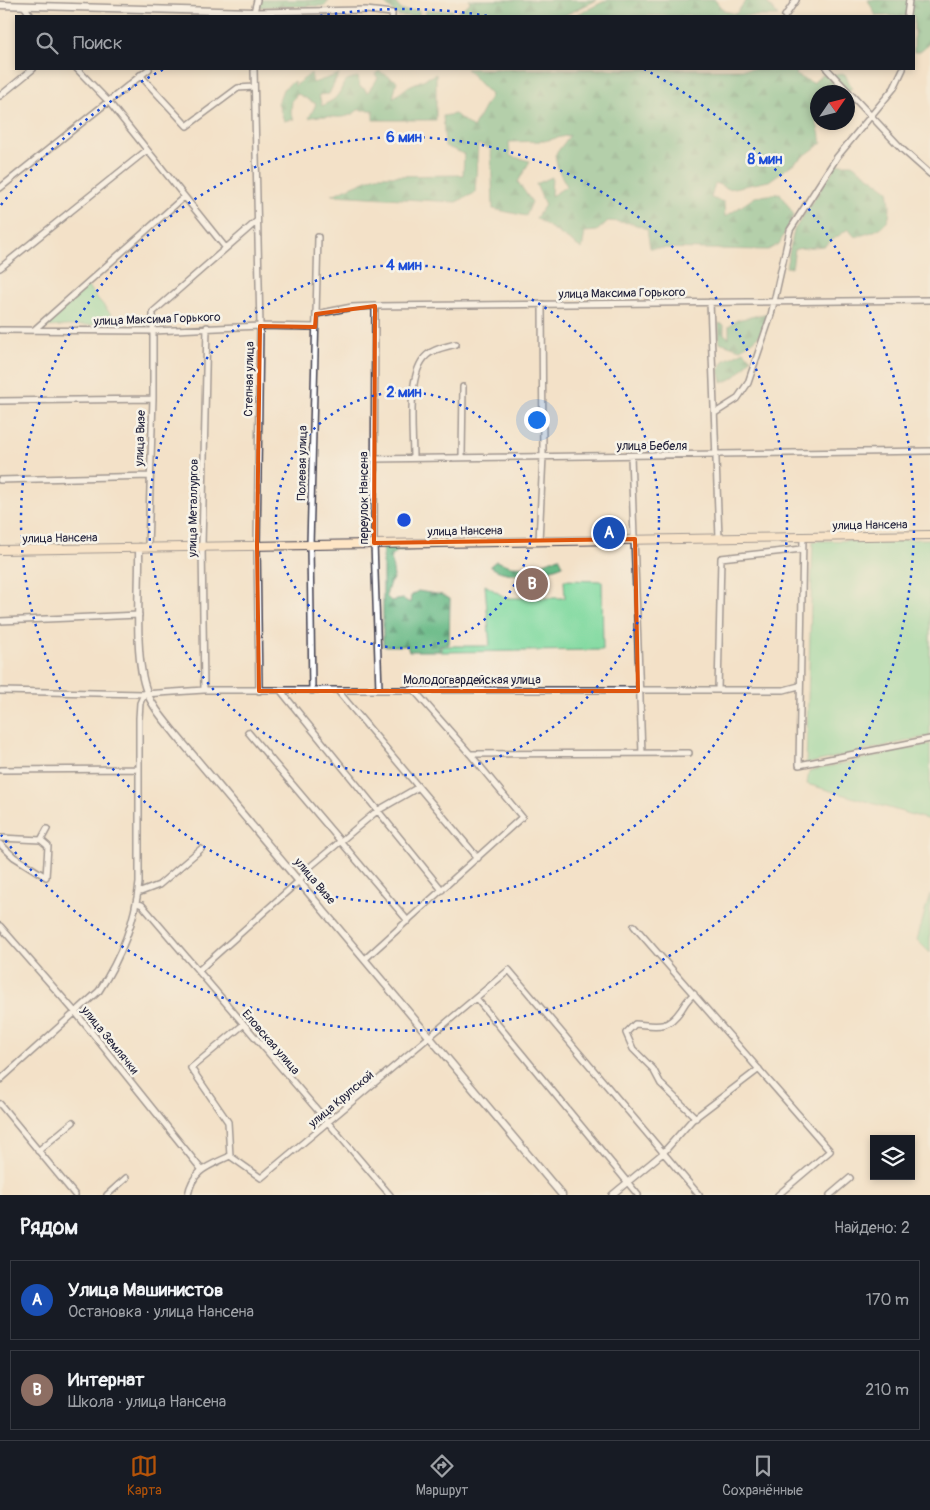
<!DOCTYPE html>
<html lang="ru">
<meta charset="utf-8">
<style>
:root{--surface:#171b24;--page:#20242c;--text:#f1f3f6;--muted:#9ea1a6;--line:#363941;--accent:#b45309}
body{margin:0;font-family:Pangolin,sans-serif;background:var(--page);color:var(--text)}
.controls{position:absolute;right:15px;bottom:15px;display:grid;overflow:hidden;border-radius:0px;box-shadow:0 2px 8px #0003}
.controls button{width:45px;height:45px;display:grid;place-items:center;padding:0;border:0;border-bottom:1px solid var(--line);background:var(--surface);color:var(--text);font:25px sans-serif}
.compass{position:absolute;left:810px;top:85px;width:45px;height:45px;border-radius:50%;background:var(--surface);box-shadow:0 2px 8px #0003;rotate:55deg}
.you{position:absolute;left:536px;top:419px;width:18px;height:18px;margin:-12px;border:4px solid #fff;border-radius:50%;background:#1a73e8;box-shadow:0 0 0 8px #1a73e833}
.badge{display:grid;place-items:center;width:32px;height:32px;border-radius:50%;background:var(--accent);color:#fff;font-size:16px;font-weight:700}
.pin{position:absolute;translate:-50% -50%;border:2px solid #fff;box-shadow:0 1px 5px #0006}
.list{margin:0;padding:0;list-style:none}
h2{display:flex;justify-content:space-between;align-items:center;height:65px;margin:0;padding:0 20px;font-size:21px}
h2 small{font-size:16px;font-weight:400;color:var(--muted)}
.list li{display:grid;grid-template-columns:32px 1fr auto;gap:15px;align-items:center;box-sizing:border-box;height:80px;margin:0 10px 10px;padding:0 10px;border:1px solid var(--line);border-radius:0px}
.list b{display:block;font-size:19px;white-space:nowrap}
.list p{margin:0;font-size:16px;white-space:nowrap;color:var(--muted)}
.list em{font-size:16px;font-style:normal;color:var(--muted)}
.icon{flex:none;width:28px;height:28px;fill:none;stroke:currentColor;stroke-width:2;stroke-linecap:round;stroke-linejoin:round}
.map{position:relative;flex:none;width:930px;height:1195px;overflow:hidden}
.search{position:absolute;background:var(--surface);box-shadow:0 2px 8px #0003;left:15px;right:15px;top:15px;height:55px;display:flex;align-items:center;gap:12px;box-sizing:border-box;padding:0 18px;border-radius:0px;color:var(--muted);font-size:19px}
.sheet{height:245px;background:var(--surface)}
nav{display:flex;justify-content:space-around;align-items:center;box-sizing:border-box;height:70px;border-top:1px solid var(--line);background:var(--surface);font-size:14px;color:var(--muted)}
nav a{display:grid;justify-items:center;gap:2px}
nav .on{color:var(--accent)}
.map>svg:first-child{display:block}
.green{fill:#7fd99f;stroke:#507e6d}
.forest{fill:url(#forest-firs);stroke:#446e60}
.lines{fill:none;stroke-linecap:round;stroke-linejoin:round}
.minor-casing{stroke:#413f50;stroke-width:8}
.tertiary-casing{stroke:#413f50;stroke-width:9}
.secondary-casing{stroke:#413f50;stroke-width:10}
.minor{stroke:#fff;stroke-width:5}
.tertiary{stroke:#fff;stroke-width:6}
.secondary{stroke:#fee5c5;stroke-width:8}
.marked{fill:none;stroke:#de560e;stroke-width:4;stroke-linejoin:round}
.ring{fill:none;stroke:#1d4ed8;stroke-width:2.5;stroke-dasharray:2.5 5}
.labels{text-anchor:middle;stroke-width:5;stroke-linejoin:round;paint-order:stroke}
.street-label{font-size:12px;fill:#22223b;stroke:#f7f3e8}
.centre{fill:#1d4ed8;stroke:#f7f3e8;stroke-width:2.5}
.ring-label{font-size:15px;text-anchor:middle;font-weight:bold;fill:#1d4ed8;stroke:#f7f3e8;stroke-width:5;stroke-linejoin:round;paint-order:stroke}
</style>
<div class="map">
<svg width="930" height="1195" viewBox="0 0 930 1195">
<defs>
<pattern id="forest-firs" width="22" height="20" patternUnits="userSpaceOnUse" patternTransform="scale(1.25)"><rect width="22" height="20" fill="#67b986"/><path d="M5 1l3.5 6h-7zM16 11l3.5 6h-7z" fill="#54966f"/></pattern>
</defs>
<rect width="100%" height="100%" fill="#f7f3e8"/>
<filter id="ink" filterUnits="userSpaceOnUse"><feTurbulence type="fractalNoise" baseFrequency=".02" numOctaves="2"/><feDisplacementMap in="SourceGraphic" scale="10" xChannelSelector="R" yChannelSelector="G"/><feConvolveMatrix kernelMatrix="1 2 1 2 8 2 1 2 1" color-interpolation-filters="sRGB"/></filter>
<filter id="wash" filterUnits="userSpaceOnUse"><feTurbulence type="fractalNoise" baseFrequency=".0096" numOctaves="4" result="noise"/><feDisplacementMap in="SourceGraphic" scale="20" xChannelSelector="R" yChannelSelector="G"/><feGaussianBlur stdDeviation="1.12" result="paint"/><feColorMatrix in="noise" values="0 0 0 0 0 0 0 0 0 0 0 0 0 0 0 0 0 1.4 0 .05"/><feComposite in="paint" operator="in"/></filter>
<g filter="url(#wash)">
<rect width="100%" height="100%" fill="#f3e1c8"/>
<path class="green" d="M 87,286 L 110,313 L 114,320 L 112,324 L 43,327 Z
M 930,539 L 930,736 L 806,764 L 813,541 Z
M 564,580 L 602,581 L 603,650 L 441,652 L 441,646 L 490,646 L 485,585 L 506,598 L 565,598 Z
M 930,744 L 930,820 L 807,784 L 809,771 Z
M 930,894 L 930,953 L 917,940 Z"/>
<path class="forest" d="M 261,0 L 329,0 L 325,6 L 259,7 Z
M 381,0 L 393,0 L 402,11 L 419,10 L 419,16 L 398,16 Z
M 469,0 L 597,0 L 563,16 L 457,16 L 457,12 L 470,3 Z
M 607,0 L 715,0 L 724,11 L 736,14 L 746,0 L 765,0 L 778,16 L 574,16 Z
M 868,0 L 930,0 L 930,43 L 919,52 L 914,52 L 914,16 L 876,16 Z
M 426,10 L 452,10 L 452,16 L 426,16 Z
M 466,69 L 798,69 L 796,75 L 813,83 L 822,75 L 845,74 L 852,88 L 847,92 L 818,92 L 817,114 L 815,116 L 822,143 L 769,181 L 729,189 L 715,183 L 711,198 L 724,202 L 725,217 L 755,197 L 780,193 L 794,215 L 779,244 L 768,250 L 650,248 L 647,229 L 631,223 L 608,221 L 597,231 L 585,232 L 582,249 L 536,218 L 545,205 L 536,184 L 552,177 L 551,196 L 567,186 L 558,170 L 555,155 L 570,135 L 544,141 L 509,142 L 510,156 L 530,161 L 518,182 L 532,202 L 526,216 L 493,209 L 491,149 L 478,144 L 475,193 L 456,202 L 332,195 L 376,176 L 463,175 L 464,154 L 445,146 L 443,116 L 455,114 L 473,128 L 491,95 Z
M 379,71 L 397,81 L 393,98 L 409,86 L 436,74 L 436,120 L 373,120 L 373,110 L 358,110 C 343,124 327,112 309,118 L 316,104 L 298,94 L 292,100 L 291,113 L 294,119 L 284,121 L 278,103 L 283,89 L 294,81 L 295,86 L 311,73 L 313,83 L 339,74 L 329,94 L 319,95 L 322,106 C 326,103 333,101 336,97 C 346,86 339,79 358,77 L 360,87 L 365,89 L 367,93 L 378,78 L 375,74 Z
M 837,164 L 852,164 L 888,190 C 894,223 887,229 855,237 L 848,229 L 824,246 L 795,249 L 792,268 L 786,267 L 794,230 Z
M 768,313 C 762,335 760,338 740,349 L 719,342 L 719,323 L 724,325 L 724,334 L 729,338 L 729,326 L 737,320 Z
M 744,351 L 751,358 C 743,370 735,379 722,383 L 719,369 L 725,360 Z
M 383,545 L 434,545 L 432,548 L 398,551 L 391,557 L 394,577 L 389,585 L 386,596 L 391,601 L 403,599 L 410,603 L 411,596 L 418,591 L 442,595 L 450,599 L 449,644 L 439,645 L 440,651 L 409,651 L 407,646 L 383,646 Z
M 559,557 L 563,565 C 544,573 507,580 490,566 L 496,561 L 511,566 L 534,567 Z"/>
</g>
<g filter="url(#ink)">
<g class="lines">
<defs>
<path id="minor" d="M 24,6 L 31,16
M 253,12 L 366,10 L 392,13 L 392,16
M 253,16 L 257,0
M 785,16 L 796,0
M 907,16 L 909,0
M 77,69 L 108,101 L 225,247
M 254,69 L 260,326 L 257,545 L 259,691
M 827,69 L 903,150 L 930,174
M 140,75 L 187,126 L 238,88 L 254,87
M 0,96 L 33,69
M 0,188 L 149,69
M 0,268 L 147,150
M 710,302 L 719,538
M 375,306 L 374,543 L 379,690
M 316,314 L 352,307 L 375,306 L 930,300
M 0,330 L 153,331 L 260,326 L 315,327
M 34,330 L 184,197
M 0,401 L 153,399
M 715,413 L 737,399 L 748,383 L 771,315 L 790,230 L 837,157 L 894,88 L 903,69
M 631,456 L 642,753
M 462,457 L 463,387
M 413,458 C 413,432 406,373 427,355 C 435,348 446,347 456,344
M 373,459 L 930,451
M 0,480 L 150,476
M 803,537 L 799,765 L 930,739
M 539,541 L 543,456 L 542,304
M 148,547 L 153,399 L 153,312 L 257,221
M 0,621 L 139,615
M 204,690 L 202,546 L 207,327
M 718,690 L 721,558 L 802,549
M 0,691 L 144,694
M 281,691 L 442,890
M 312,691 L 310,545 L 318,237
M 338,691 L 478,858
M 248,732 L 408,921
M 470,754 L 689,753
M 0,770 L 139,769
M 0,838 L 41,840 L 47,829
M 0,844 L 14,857 L 46,877 L 48,846 L 41,840
M 138,893 L 159,885 L 201,849
M 137,903 L 142,905 L 390,1195
M 0,926 L 76,1013 L 201,1169
M 634,926 L 830,1151 L 778,1195
M 365,959 L 522,817 L 470,754 L 413,689
M 198,971 L 300,880 L 306,870 L 377,811 L 417,788
M 694,994 C 688,998 685,1004 681,1010 C 667,1030 658,1026 635,1024 L 626,1033 L 633,1049 L 653,1069 L 661,1084 L 696,1118
M 476,998 L 638,1195
M 0,1080 L 99,991 C 120,959 135,922 139,883 L 139,718 L 140,703 L 144,694 L 204,690 L 784,690 L 799,686
M 0,1104 L 75,1195
M 38,1151 L 73,1122
M 230,1156 L 228,1122 L 191,1068 L 243,1025
M 107,1195 L 126,1178
M 188,1195 C 193,1169 209,1166 230,1156 L 261,1178 L 509,970 L 699,1195
M 612,1195 L 663,1153 L 692,1120 L 759,1069
M 830,1195 L 850,1178"/>
<path id="tertiary" d="M 0,5 L 253,12
M 139,547 C 140,586 133,657 147,692 C 153,708 166,722 177,736 L 562,1195"/>
<path id="secondary" d="M 0,550 L 930,535"/>
</defs>
<use href="#minor" class="minor-casing"/>
<use href="#tertiary" class="tertiary-casing"/>
<use href="#secondary" class="secondary-casing"/>
<use href="#minor" class="minor"/>
<use href="#tertiary" class="tertiary"/>
<use href="#secondary" class="secondary"/>
</g>
</g>
<path d="M0 0H930V1195H0ZM 375,306 L 374,543 L 635,539 L 638,691 L 259,691 L 257,545 L 260,326 L 315,327 L 316,314 Z" fill="#f3e1c8" fill-opacity=".55" fill-rule="evenodd"/>
<path class="marked" d="M 375,306 L 374,543 L 635,539 L 638,691 L 259,691 L 257,545 L 260,326 L 315,327 L 316,314 Z"/>
<g class="ring">
<circle cx="404" cy="520" r="128"/>
<circle cx="404" cy="520" r="255"/>
<circle cx="404" cy="520" r="383"/>
<path d="M1 205A511 511 0 0 1 164 69M320 16A511 511 0 0 1 488 16M644 69A511 511 0 1 1 1 835"/>
</g>
<g class="labels">
<g class="street-label">
<text transform="translate(622 293) rotate(-1)" y="4">улица Максима Горького</text>
<text transform="translate(157 319) rotate(-2)" y="4">улица Максима Горького</text>
<text transform="translate(249 379) rotate(-89)" y="4">Степная улица</text>
<text transform="translate(140 438) rotate(-88)" y="4">улица Визе</text>
<text x="652" y="450">улица Бебеля</text>
<text transform="translate(302 463) rotate(-89)" y="4">Полевая улица</text>
<text transform="translate(364 498) rotate(-90)" y="4">переулок Нансена</text>
<text transform="translate(193 508) rotate(-89)" y="4">улица Металлургов</text>
<text transform="translate(870 525) rotate(-1)" y="4">улица Нансена</text>
<text transform="translate(465 531) rotate(-1)" y="4">улица Нансена</text>
<text transform="translate(60 538) rotate(-1)" y="4">улица Нансена</text>
<text x="472" y="684">Молодогвардейская улица</text>
<text transform="translate(315 881) rotate(50)" y="4">улица Визе</text>
<text transform="translate(110 1040) rotate(51)" y="4">улица Землячки</text>
<text transform="translate(271 1042) rotate(49)" y="4">Еловская улица</text>
<text transform="translate(341 1099) rotate(-40)" y="4">улица Крупской</text>
</g>
</g>
<circle cx="404" cy="520" r="8" class="centre"/>
<g class="ring-label">
<text x="404" y="142">6 мин</text>
<text x="765" y="164">8 мин</text>
<text x="404" y="270">4 мин</text>
<text x="404" y="397">2 мин</text>
</g>
</svg>
<div class="controls">
<button><svg class="icon" aria-label="layers" viewBox="0 0 24 24"><path d="M12 4l9 5-9 5-9-5zM3 14l9 5 9-5"/></svg></button>
</div>
<svg class="compass" viewBox="-18 -18 36 36"><path d="M0-13l5 13h-10z" fill="#e53935"/><path d="M0 13l5-13h-10z" fill="#9ea1a6"/></svg>
<div class="you"></div>
<div class="pin badge" style="left:609px;top:533px;background:#1a4fb4">A</div>
<div class="pin badge" style="left:532px;top:584px;background:#8d6e63">B</div>
<div class="search"><svg class="icon" aria-label="search" viewBox="0 0 24 24"><circle cx="10" cy="10" r="6"/><path d="M15 15l6 6"/></svg>Поиск</div>
</div>
<section class="sheet">
<h2>Рядом<small>Найдено: 2</small></h2>
<ul class="list">
<li><span class="badge" style="background:#1a4fb4">A</span><div><b>Улица Машинистов</b><p>Остановка · улица Нансена</p></div><em>170 m</em></li>
<li><span class="badge" style="background:#8d6e63">B</span><div><b>Интернат</b><p>Школа · улица Нансена</p></div><em>210 m</em></li>
</ul>
</section>
<nav>
<a class="on"><svg class="icon" aria-label="map" viewBox="0 0 24 24"><path d="M3 6l6-2 6 2 6-2v14l-6 2-6-2-6 2zM9 4v14M15 6v14"/></svg>Карта</a>
<a><svg class="icon" aria-label="directions" viewBox="0 0 24 24"><path d="M12 3l9 9-9 9-9-9zM9 14v-3h6M13 9l2 2-2 2"/></svg>Маршрут</a>
<a><svg class="icon" aria-label="saved" viewBox="0 0 24 24"><path d="M7 4h10v16l-5-4-5 4z"/></svg>Сохранённые</a>
</nav>
